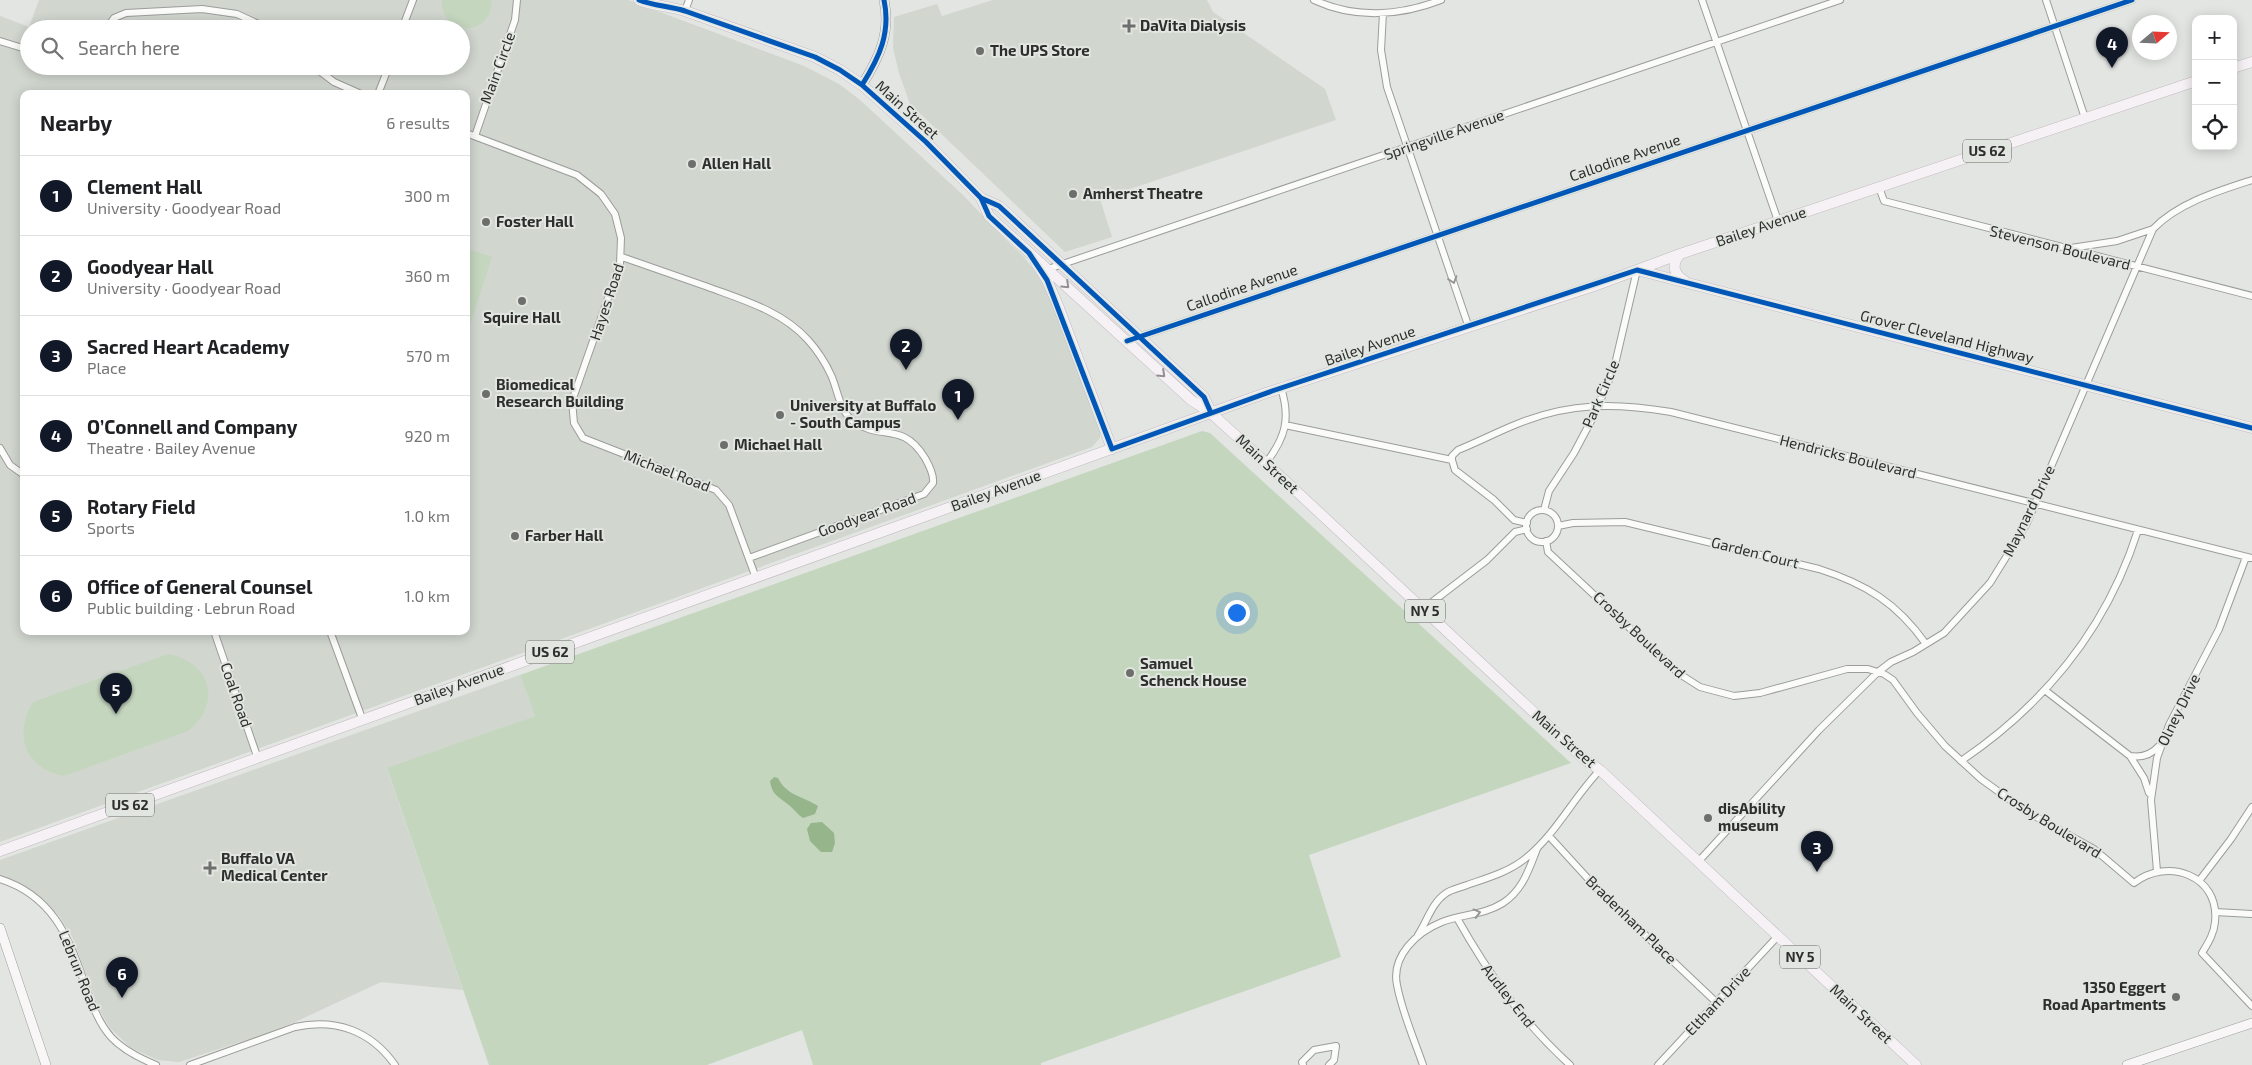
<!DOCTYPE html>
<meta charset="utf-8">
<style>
:root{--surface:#fff;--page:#f2f2f2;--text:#202124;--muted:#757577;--line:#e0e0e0;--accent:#111827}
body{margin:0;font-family:"Exo 2",sans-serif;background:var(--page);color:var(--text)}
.controls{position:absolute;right:15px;top:15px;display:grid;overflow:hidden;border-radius:10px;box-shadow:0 2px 12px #0003}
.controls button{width:45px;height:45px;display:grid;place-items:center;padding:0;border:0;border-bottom:1px solid var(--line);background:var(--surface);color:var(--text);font:25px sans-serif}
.compass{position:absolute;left:2132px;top:15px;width:45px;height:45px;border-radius:50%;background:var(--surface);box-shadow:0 2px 12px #0003;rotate:71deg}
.you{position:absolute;left:1236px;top:612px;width:18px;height:18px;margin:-12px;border:4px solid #fff;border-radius:50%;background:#1a73e8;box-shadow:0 0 0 8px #1a73e833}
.badge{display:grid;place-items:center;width:32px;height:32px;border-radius:50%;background:var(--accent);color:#fff;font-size:16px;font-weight:700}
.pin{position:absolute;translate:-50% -41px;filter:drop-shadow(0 1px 2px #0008)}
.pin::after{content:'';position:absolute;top:26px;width:18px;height:15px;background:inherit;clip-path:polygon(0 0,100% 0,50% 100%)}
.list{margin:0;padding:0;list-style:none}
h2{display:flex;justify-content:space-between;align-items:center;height:65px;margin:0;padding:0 20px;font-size:21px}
h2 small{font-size:16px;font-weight:400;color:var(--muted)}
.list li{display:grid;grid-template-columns:32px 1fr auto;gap:15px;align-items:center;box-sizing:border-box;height:80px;padding:0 20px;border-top:1px solid var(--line)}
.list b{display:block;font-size:19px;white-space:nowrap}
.list p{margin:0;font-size:16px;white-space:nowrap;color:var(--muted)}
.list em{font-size:16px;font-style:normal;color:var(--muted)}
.icon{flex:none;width:28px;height:28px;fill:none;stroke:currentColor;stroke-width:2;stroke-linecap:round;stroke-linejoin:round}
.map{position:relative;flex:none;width:2252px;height:1065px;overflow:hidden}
.search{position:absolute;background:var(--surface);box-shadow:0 2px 12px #0003;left:20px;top:20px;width:450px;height:55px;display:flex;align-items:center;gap:12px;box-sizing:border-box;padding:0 18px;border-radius:28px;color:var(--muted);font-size:19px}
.panel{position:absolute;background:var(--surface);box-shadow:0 2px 12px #0003;left:20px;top:90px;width:450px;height:545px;border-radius:10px}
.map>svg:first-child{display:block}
.built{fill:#d1d6cf;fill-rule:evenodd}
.green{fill:#c5d6bf}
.water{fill:#96b58b}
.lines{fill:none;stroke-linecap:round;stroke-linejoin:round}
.street-casing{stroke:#9b9d9b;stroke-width:8}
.secondary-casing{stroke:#9b9d9b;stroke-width:10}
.primary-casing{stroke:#c0babf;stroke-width:11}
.street{stroke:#fbfbfa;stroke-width:6}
.secondary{stroke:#f8f6f7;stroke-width:9}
.primary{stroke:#f6f1f5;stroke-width:10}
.cycleway-casing{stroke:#e1e6e0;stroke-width:8}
.cycleway{stroke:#0057b8;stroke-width:5}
.oneway{stroke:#949594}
.oneway2{stroke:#929091}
.poi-dot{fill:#6d6f6c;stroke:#e1e6e0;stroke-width:2}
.labels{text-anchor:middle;stroke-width:4;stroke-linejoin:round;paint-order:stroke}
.shield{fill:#e1e6e0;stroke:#646663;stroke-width:1}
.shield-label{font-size:14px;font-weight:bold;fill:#2e2f2d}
.poi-label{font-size:15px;font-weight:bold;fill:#2e2f2d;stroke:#e1e6e0;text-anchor:start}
.street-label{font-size:15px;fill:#2e2f2d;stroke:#e1e6e0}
</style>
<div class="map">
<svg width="2252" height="1065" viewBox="0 0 2252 1065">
<rect width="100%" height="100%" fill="#e2e5e1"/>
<path class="built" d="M 39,0 L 628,0 L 804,66 L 839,84 L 860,100 L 964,196 L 1000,234 L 1023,256 L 1038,275 L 1051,299 L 1100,429 L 1100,438 L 1092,447 L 0,842 L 0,16 L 29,27 ZM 29,29 L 461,29 L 461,66 L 29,66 ZM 24,94 L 466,94 L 466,631 L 24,631 Z
M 993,0 L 1207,0 L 1213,12 L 1325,89 L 1336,120 L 1100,199 L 1112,237 L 1065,252 L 910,104 L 899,73 L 893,48 L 894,17 L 937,4 L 942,16 Z
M 520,675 L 535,716 L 387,769 L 463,990 L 381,982 L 295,1022 L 267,1033 L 179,1062 L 158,1060 L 131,1048 L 109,1027 L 99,1009 L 72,936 L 59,916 L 44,900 L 29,889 L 0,875 L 0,860 Z"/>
<path class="green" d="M 442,0 L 492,0 C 491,39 440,36 442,0 Z
M 466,248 L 492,257 L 466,337 Z
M 1202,431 L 1210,433 L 1571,763 L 1309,855 L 1341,957 L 1041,1063 L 1041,1065 L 813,1065 L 802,1030 L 707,1065 L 489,1065 L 387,768 L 535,716 L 520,675 Z
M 168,654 C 212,662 222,704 188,731 L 64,776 C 25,768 13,736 33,702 Z"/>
<path class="water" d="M 774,777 L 778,778 C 787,796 803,796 818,806 L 815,814 L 803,818 C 798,815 795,810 790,806 C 780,797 772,796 770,781 Z
M 811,823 L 822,822 L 834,833 L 835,843 L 832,852 L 821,852 L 810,841 L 807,829 Z"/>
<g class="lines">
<defs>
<path id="street" d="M 1314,0 C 1355,19 1400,16 1441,0
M 1702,0 L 1778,221
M 2046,0 L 2085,118
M 685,11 L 689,0
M 1383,13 L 1381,50 L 1387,87 L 1468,325
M 106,29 L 114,18 L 126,13 L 202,9 L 237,14 L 269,29
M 402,29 L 413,0
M 0,41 L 29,50
M 67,66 L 82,66
M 313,66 L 334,82 L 361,94
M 378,94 L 389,66
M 466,133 L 577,175 L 601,194 L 615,214 L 621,238 L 620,264 L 572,401 L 574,423 L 583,438 L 716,490 L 729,505 L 756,578
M 475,136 L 515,20 L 517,0
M 1879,187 L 1884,201 L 2252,296
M 2071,248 L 2117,241 L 2153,229
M 622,257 C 651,267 679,277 708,287 C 743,300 782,311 808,340 C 817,350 825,362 831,375 C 838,390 839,411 854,422 C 882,441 902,421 925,458 C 929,465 934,475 933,483 L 924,494 L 749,558
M 1048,269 L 1840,0
M 1127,341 L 2132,0
M 1285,425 L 1452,460
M 0,448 L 10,465 L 24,475
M 1452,460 L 1452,456 L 1458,450 C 1478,442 1497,432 1517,424 C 1570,402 1616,403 1671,412 L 2252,558
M 1452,460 L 1455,470 L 1494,500 L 1514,520 L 1527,523
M 1266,463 C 1285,438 1291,419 1281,388
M 1544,510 L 1549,491 L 1574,453 L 1591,421 L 1608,383 L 1616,360 L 1637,270
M1526 526a16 16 0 1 1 32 0a16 16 0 1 1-32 0Z
M 1558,526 L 1573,523 L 1625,522 L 1819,569 C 1866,584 1897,603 1926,644
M 1546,541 L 1548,552 L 1678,673 L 1700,687 L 1734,696 L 1760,693 L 1847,669 L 1868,669 L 1884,674 L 1893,680 L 1917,713 L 1945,746 L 1981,779 L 2024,810 L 2094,849 L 2134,883 C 2167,857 2220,875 2215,922 C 2214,934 2208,943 2202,953 L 2252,1006
M 1423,609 L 1487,560 L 1515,532 L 1527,529
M 214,631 L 258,759
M 330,631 L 363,721
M 2046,691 L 2130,756 L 2144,778 L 2149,793
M 2130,756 C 2142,758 2151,755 2159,746
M 1961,761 C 2045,704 2107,628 2138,530
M 1549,836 L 1602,894 L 1716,1002
M 1698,862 L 1819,730 L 1878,672 L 1891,662 L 1913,652 L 1944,633 L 1990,583 L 2026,525 L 2153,229 C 2178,203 2218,191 2252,180
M 2157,871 L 2151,800 L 2157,758 L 2169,725 L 2219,629 L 2246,557
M 0,879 C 51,895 69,936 84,982 C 91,1001 97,1021 111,1037 C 123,1050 139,1058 156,1065
M 2199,881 L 2231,839 L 2252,807
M 2215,912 L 2252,914
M 1457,918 C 1489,975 1522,1021 1570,1065
M 1418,935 C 1427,921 1432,903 1445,894 C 1451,889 1460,888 1467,885 C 1487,878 1509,872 1526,858 C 1556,834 1573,798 1600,770
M 190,1065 L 295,1027 C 336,1018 371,1031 395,1065
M 1303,1065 L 1302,1062 L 1314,1050 L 1336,1046 L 1334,1060 L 1329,1065
M 1423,1065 C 1414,1039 1402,1012 1397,985 C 1391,956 1417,932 1442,922 C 1462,914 1484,915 1503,903 C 1523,890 1529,869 1537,849
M 1658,1065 L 1778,936"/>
<path id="secondary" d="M 862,85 C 879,58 891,33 884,0
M 0,928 L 46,1065
M 2127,1065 L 2252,1023"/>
<path id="primary" d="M 639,0 C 654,6 669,6 685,11 L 815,57 L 840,70 L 862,85 L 926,142 L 981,198 L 999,206 L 1204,397 L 1211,412
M 2233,68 L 2252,62
M 981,198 L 989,216 L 1191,400 L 1211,413 L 1266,463 L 1584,759 L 1600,770 L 1916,1065
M 1680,254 C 1670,266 1675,275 1686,282
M 1036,263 L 1047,280 L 1059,308 L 1112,449
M 1637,270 L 2252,428
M 0,851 L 1263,394 L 1594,286 L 1680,254 L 2196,81"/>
</defs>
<use href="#street" class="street-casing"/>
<use href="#secondary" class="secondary-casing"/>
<use href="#primary" class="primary-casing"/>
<use href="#street" class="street"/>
<use href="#secondary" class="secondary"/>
<use href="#primary" class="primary"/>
<defs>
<path id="cycleway" d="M 639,0 C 654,6 669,6 685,11 L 815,57 L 840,70 L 862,85 L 926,142 L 981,198 L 999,206 L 1204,397 L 1211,413
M 862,85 C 879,58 891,33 884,0
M 981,198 L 989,216 L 1029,253 L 1047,280 L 1112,449 L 1272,391 L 1637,270 L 2252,428
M 1127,341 L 2132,0"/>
</defs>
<use href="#cycleway" class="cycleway-casing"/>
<use href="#cycleway" class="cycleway"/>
</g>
<defs><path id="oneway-chevron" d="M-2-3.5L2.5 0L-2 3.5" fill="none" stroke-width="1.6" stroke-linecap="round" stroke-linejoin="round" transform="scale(1.25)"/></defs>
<g class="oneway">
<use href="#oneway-chevron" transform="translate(1453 280) rotate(72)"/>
<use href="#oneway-chevron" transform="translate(1477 913) rotate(-15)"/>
</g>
<g class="oneway2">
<use href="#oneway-chevron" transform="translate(1066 285) rotate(43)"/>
<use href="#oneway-chevron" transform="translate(1162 374) rotate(43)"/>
</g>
<g class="poi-dot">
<path d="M1126.5 18.5h5v5h5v5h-5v5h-5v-5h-5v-5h5z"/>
<circle cx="980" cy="51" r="5"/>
<circle cx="692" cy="164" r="5"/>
<circle cx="1073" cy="194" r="5"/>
<circle cx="486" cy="222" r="5"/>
<circle cx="522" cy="301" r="5"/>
<circle cx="486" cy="394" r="5"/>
<circle cx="780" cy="415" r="5"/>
<circle cx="724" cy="445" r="5"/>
<circle cx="515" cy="536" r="5"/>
<circle cx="1130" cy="673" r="5"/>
<circle cx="1708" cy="818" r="5"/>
<path d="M207.5 860.5h5v5h5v5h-5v5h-5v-5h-5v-5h5z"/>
<circle cx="2176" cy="997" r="5"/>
</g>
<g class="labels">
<g class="shield">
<rect x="1963" y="139.5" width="48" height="23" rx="4"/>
<rect x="1405" y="599.5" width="40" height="23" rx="4"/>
<rect x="526" y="640.5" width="48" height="23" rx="4"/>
<rect x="106" y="793.5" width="48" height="23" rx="4"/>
<rect x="1780" y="945.5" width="40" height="23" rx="4"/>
</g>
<g class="shield-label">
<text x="1987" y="156">US 62</text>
<text x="1425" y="616">NY 5</text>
<text x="550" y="657">US 62</text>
<text x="130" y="810">US 62</text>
<text x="1800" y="962">NY 5</text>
</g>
<g class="poi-label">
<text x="1140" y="31">DaVita Dialysis</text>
<text x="990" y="56">The UPS Store</text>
<text x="702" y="169">Allen Hall</text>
<text x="1083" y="199">Amherst Theatre</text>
<text x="496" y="227">Foster Hall</text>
<text x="522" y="323" text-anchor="middle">Squire Hall</text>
<text x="496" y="390">Biomedical<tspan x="496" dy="17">Research Building</tspan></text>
<text x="790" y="411">University at Buffalo<tspan x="790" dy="17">- South Campus</tspan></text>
<text x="734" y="450">Michael Hall</text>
<text x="525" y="541">Farber Hall</text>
<text x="1140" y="669">Samuel<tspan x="1140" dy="17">Schenck House</tspan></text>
<text x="1718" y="814">disAbility<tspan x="1718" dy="17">museum</tspan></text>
<text x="221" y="864">Buffalo VA<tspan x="221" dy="17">Medical Center</tspan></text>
<text x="2166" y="993" text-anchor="end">1350 Eggert<tspan x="2166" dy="17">Road Apartments</tspan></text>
</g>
<g class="street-label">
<text transform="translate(498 68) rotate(-70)" y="5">Main Circle</text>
<text transform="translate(907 110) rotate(42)" y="5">Main Street</text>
<text transform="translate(1444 135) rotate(-19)" y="5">Springville Avenue</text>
<text transform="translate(1625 158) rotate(-19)" y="5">Callodine Avenue</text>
<text transform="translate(1761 227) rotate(-19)" y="5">Bailey Avenue</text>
<text transform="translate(2060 248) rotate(14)" y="5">Stevenson Boulevard</text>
<text transform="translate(1242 288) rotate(-19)" y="5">Callodine Avenue</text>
<text transform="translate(607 302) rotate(-72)" y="5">Hayes Road</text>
<text transform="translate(1947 337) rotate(14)" y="5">Grover Cleveland Highway</text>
<text transform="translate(1370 346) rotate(-19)" y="5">Bailey Avenue</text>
<text transform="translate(1601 394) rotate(-67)" y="5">Park Circle</text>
<text transform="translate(1848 457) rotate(14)" y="5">Hendricks Boulevard</text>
<text transform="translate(1267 464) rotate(43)" y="5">Main Street</text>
<text transform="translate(667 471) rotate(21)" y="5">Michael Road</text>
<text transform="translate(996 491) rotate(-20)" y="5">Bailey Avenue</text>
<text transform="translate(2029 511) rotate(-64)" y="5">Maynard Drive</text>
<text transform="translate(867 515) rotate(-20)" y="5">Goodyear Road</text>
<text transform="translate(1755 553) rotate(14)" y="5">Garden Court</text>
<text transform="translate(1639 635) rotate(43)" y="5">Crosby Boulevard</text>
<text transform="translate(459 685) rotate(-20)" y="5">Bailey Avenue</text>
<text transform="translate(236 695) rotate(71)" y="5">Coal Road</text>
<text transform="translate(2179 710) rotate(-64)" y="5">Olney Drive</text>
<text transform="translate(1564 739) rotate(41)" y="5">Main Street</text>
<text transform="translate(2049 823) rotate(32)" y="5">Crosby Boulevard</text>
<text transform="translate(1631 920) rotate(44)" y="5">Bradenham Place</text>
<text transform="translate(79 971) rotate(68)" y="5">Lebrun Road</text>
<text transform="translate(1508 996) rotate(52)" y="5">Audley End</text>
<text transform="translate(1718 1001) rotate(-47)" y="5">Eltham Drive</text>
<text transform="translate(1861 1014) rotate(43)" y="5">Main Street</text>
</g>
</g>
</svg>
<div class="controls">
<button>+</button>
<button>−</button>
<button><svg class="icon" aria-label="locate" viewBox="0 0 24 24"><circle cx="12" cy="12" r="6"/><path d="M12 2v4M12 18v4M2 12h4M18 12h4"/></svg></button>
</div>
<svg class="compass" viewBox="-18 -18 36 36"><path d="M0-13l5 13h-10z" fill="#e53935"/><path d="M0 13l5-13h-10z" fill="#757577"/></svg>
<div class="you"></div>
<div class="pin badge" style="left:958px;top:420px">1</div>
<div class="pin badge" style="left:906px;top:370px">2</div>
<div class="pin badge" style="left:1817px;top:872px">3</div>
<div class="pin badge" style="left:2112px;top:68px">4</div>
<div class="pin badge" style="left:116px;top:714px">5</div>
<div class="pin badge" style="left:122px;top:998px">6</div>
<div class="search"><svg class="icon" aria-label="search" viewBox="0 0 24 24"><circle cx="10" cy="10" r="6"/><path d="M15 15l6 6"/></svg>Search here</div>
<section class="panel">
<h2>Nearby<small>6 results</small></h2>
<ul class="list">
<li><span class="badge">1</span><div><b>Clement Hall</b><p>University · Goodyear Road</p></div><em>300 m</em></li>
<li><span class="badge">2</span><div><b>Goodyear Hall</b><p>University · Goodyear Road</p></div><em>360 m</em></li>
<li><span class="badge">3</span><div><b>Sacred Heart Academy</b><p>Place</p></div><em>570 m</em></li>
<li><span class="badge">4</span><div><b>O’Connell and Company</b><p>Theatre · Bailey Avenue</p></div><em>920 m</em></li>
<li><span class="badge">5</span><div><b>Rotary Field</b><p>Sports</p></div><em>1.0 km</em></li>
<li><span class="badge">6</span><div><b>Office of General Counsel</b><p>Public building · Lebrun Road</p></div><em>1.0 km</em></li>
</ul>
</section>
</div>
